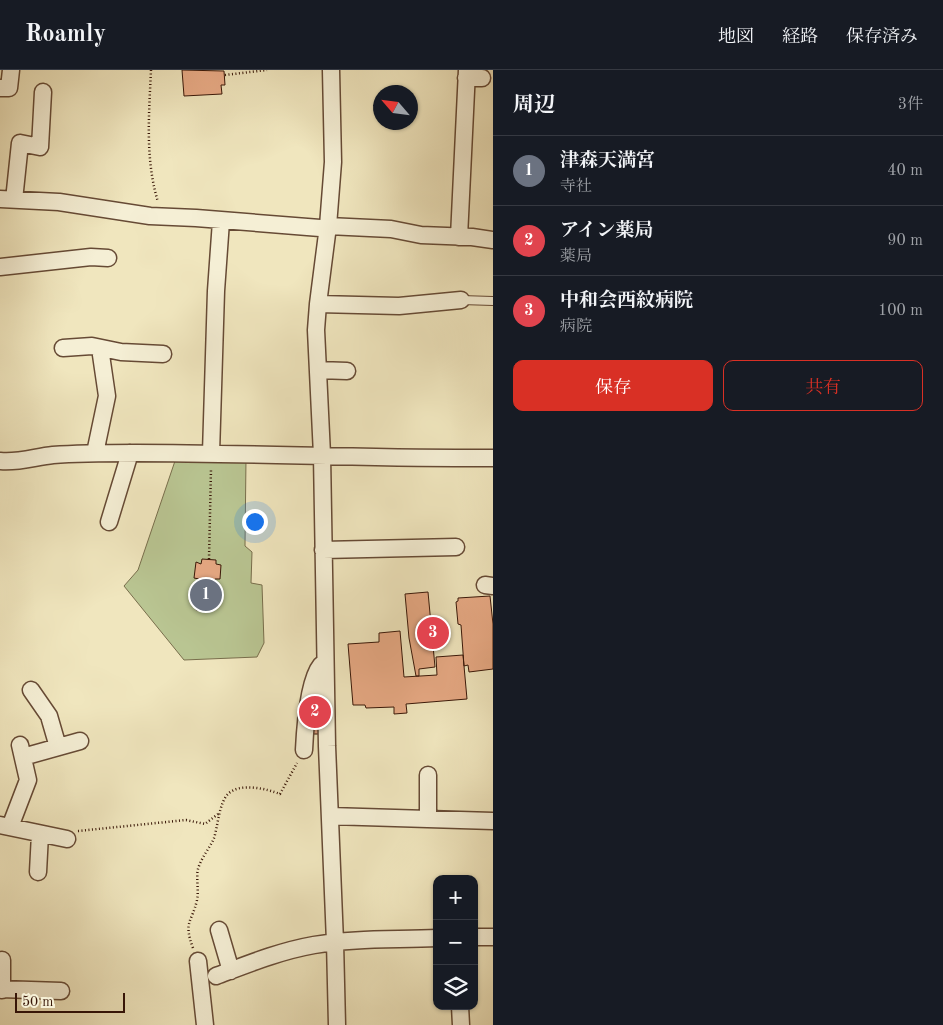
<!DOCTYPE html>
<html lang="ja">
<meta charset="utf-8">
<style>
:root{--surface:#171b24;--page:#20242c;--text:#f1f3f6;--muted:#9ea1a6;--line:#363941;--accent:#d93025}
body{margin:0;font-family:"Old Standard TT","Noto Serif JP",serif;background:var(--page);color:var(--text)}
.controls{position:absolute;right:15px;bottom:15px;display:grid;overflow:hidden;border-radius:10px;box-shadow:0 1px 4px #0004}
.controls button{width:45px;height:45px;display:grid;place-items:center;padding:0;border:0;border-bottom:1px solid var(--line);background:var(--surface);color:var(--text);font:25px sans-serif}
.compass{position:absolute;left:373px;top:15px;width:45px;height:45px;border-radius:50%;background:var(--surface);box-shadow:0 1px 4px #0004;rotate:298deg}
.scale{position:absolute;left:15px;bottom:12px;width:110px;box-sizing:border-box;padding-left:5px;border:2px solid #381607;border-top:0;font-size:14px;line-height:18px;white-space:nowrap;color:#381607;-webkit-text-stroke:4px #f5efd5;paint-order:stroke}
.you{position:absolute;left:254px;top:451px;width:18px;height:18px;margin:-12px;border:4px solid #fff;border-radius:50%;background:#1a73e8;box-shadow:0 0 0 8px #1a73e833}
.badge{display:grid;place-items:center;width:32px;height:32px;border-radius:50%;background:var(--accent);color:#fff;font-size:16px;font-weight:700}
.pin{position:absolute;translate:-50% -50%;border:2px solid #fff;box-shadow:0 1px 5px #0006}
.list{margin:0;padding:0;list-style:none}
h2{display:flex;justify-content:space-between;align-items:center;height:65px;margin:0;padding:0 20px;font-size:21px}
h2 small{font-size:16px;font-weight:400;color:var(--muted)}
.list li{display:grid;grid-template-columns:32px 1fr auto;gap:15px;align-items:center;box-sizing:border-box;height:70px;padding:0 20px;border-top:1px solid var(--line)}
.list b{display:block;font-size:19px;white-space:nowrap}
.list p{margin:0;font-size:16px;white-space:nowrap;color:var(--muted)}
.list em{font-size:16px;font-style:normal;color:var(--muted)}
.actions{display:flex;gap:10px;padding:15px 20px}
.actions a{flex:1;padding:11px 0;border:1px solid var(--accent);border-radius:10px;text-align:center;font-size:18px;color:var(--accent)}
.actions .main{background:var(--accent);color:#fff}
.icon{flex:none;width:28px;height:28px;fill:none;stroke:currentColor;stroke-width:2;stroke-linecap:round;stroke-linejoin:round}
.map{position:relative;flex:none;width:493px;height:955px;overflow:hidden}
header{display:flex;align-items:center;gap:30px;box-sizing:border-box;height:70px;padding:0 25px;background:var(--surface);border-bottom:1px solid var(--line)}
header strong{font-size:24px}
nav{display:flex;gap:28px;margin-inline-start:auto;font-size:18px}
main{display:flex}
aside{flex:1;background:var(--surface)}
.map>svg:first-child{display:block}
.green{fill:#b9c592;stroke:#786e4c}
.building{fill:#e7a984;stroke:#381607}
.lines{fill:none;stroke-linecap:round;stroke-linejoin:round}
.service-casing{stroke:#664a35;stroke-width:10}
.minor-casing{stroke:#664a35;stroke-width:19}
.path{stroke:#381607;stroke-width:2.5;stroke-dasharray:1 2.5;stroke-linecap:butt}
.service{stroke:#f5efd5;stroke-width:8}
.minor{stroke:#f5efd5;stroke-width:16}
</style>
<header>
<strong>Roamly</strong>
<nav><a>地図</a><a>経路</a><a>保存済み</a></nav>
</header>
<main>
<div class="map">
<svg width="493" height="955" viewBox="0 0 493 955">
<rect width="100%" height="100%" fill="#f0e6be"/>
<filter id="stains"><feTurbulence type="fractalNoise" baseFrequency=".004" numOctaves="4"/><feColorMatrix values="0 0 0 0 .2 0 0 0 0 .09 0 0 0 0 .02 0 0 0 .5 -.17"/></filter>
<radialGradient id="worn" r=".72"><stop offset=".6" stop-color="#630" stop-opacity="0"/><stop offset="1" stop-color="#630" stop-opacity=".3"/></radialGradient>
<path class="green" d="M 176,388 L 246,389 L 245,476 L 252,482 L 251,513 L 262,515 L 264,573 L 257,587 L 184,590 L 124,516 L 138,500 Z"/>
<path class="building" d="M 182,0 L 224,1 L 225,15 L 221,15 L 222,24 L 184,26 Z
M 202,489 L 216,490 L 216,494 L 221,495 L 220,509 L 215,509 L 213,541 L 196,540 L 199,509 L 194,508 L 196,492 L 201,494 Z
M 428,522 L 435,597 L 419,599 L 419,606 L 416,606 L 409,568 L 405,524 Z
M 490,526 L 493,554 L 493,599 L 469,602 L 468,595 L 464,596 L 461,555 L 458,554 L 456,532 L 458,531 L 458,528 Z
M 400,561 L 404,607 L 437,605 L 436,587 L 463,585 L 467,629 L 406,634 L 407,643 L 394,644 L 394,637 L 366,638 L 365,635 L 353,635 L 348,574 L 379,572 L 379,563 Z
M 314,632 L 318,634 L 319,664 L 309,664 Z"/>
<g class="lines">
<defs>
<path id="service" d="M 461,230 L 493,231"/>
<path id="minor" d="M 331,0 L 333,92 L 328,156 L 318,234 L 316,260 L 322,385 L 327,676 L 335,872 L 337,955
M 466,8 L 482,8
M 0,18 L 9,18 L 11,0
M 0,129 L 59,132 L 150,146 L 196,148 L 320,158 L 328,156 L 391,159 L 421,165 L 472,167 L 493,170
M 14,130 L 20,73 L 40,77 L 43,22
M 459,167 L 467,0
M 0,197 L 91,187 L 108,188
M 318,234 L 399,236 L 461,230
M 63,278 L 92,276 L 121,282 L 163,284
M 318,300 L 347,301
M 95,383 L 107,326 L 100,278
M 211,383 L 216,221 L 221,151
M 0,391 C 18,393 35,387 53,385 C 80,383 108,383 136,383 C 255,383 374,389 493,388
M 109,452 L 130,383
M 323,480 L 456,477
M 485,515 L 493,516
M 31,620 L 49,646 L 58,677
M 304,680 C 305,659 308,611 321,595
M 23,687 L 80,671
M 428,705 L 428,749
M 330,746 L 493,751
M 0,755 L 67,769
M 10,757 L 28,710 L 20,675
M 38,802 L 40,764
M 219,860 L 231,901
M 474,867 L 493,867
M 198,891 L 205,955
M 216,906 C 248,894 280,881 314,875 C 354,868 396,870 437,868
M 0,919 L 61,921
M 2,920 L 2,890
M 460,936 L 461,955"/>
</defs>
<use href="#service" class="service-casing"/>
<use href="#minor" class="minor-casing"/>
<path class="path" d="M 151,0 C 149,45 145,89 158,132
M 225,5 L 267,0
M 209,489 L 211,399
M 78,761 L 186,750 L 205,754 L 218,744
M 193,878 C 183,851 192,853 197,830 C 199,820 196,809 198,799 C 201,788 210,778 214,768 C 218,756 219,733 228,724 C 240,712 267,719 280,724 L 297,693"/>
<use href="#service" class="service"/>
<use href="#minor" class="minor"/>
</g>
<rect width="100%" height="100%" filter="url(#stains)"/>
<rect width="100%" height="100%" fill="url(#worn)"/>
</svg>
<div class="controls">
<button>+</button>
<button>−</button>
<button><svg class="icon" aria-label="layers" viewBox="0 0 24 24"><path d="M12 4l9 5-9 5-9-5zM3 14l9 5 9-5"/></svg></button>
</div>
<svg class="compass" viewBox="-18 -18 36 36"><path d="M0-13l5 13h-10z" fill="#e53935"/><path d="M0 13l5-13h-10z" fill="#9ea1a6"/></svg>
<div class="scale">50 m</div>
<div class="you"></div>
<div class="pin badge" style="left:206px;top:525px;background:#6b7280">1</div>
<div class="pin badge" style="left:315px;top:642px;background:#e0444e">2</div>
<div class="pin badge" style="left:433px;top:563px;background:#e0444e">3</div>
</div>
<aside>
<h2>周辺<small>3件</small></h2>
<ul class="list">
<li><span class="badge" style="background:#6b7280">1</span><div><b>津森天満宮</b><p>寺社</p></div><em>40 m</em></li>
<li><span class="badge" style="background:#e0444e">2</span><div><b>アイン薬局</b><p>薬局</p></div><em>90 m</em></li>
<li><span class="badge" style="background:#e0444e">3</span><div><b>中和会西紋病院</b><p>病院</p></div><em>100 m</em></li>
</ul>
<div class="actions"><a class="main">保存</a><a>共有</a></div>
</aside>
</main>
